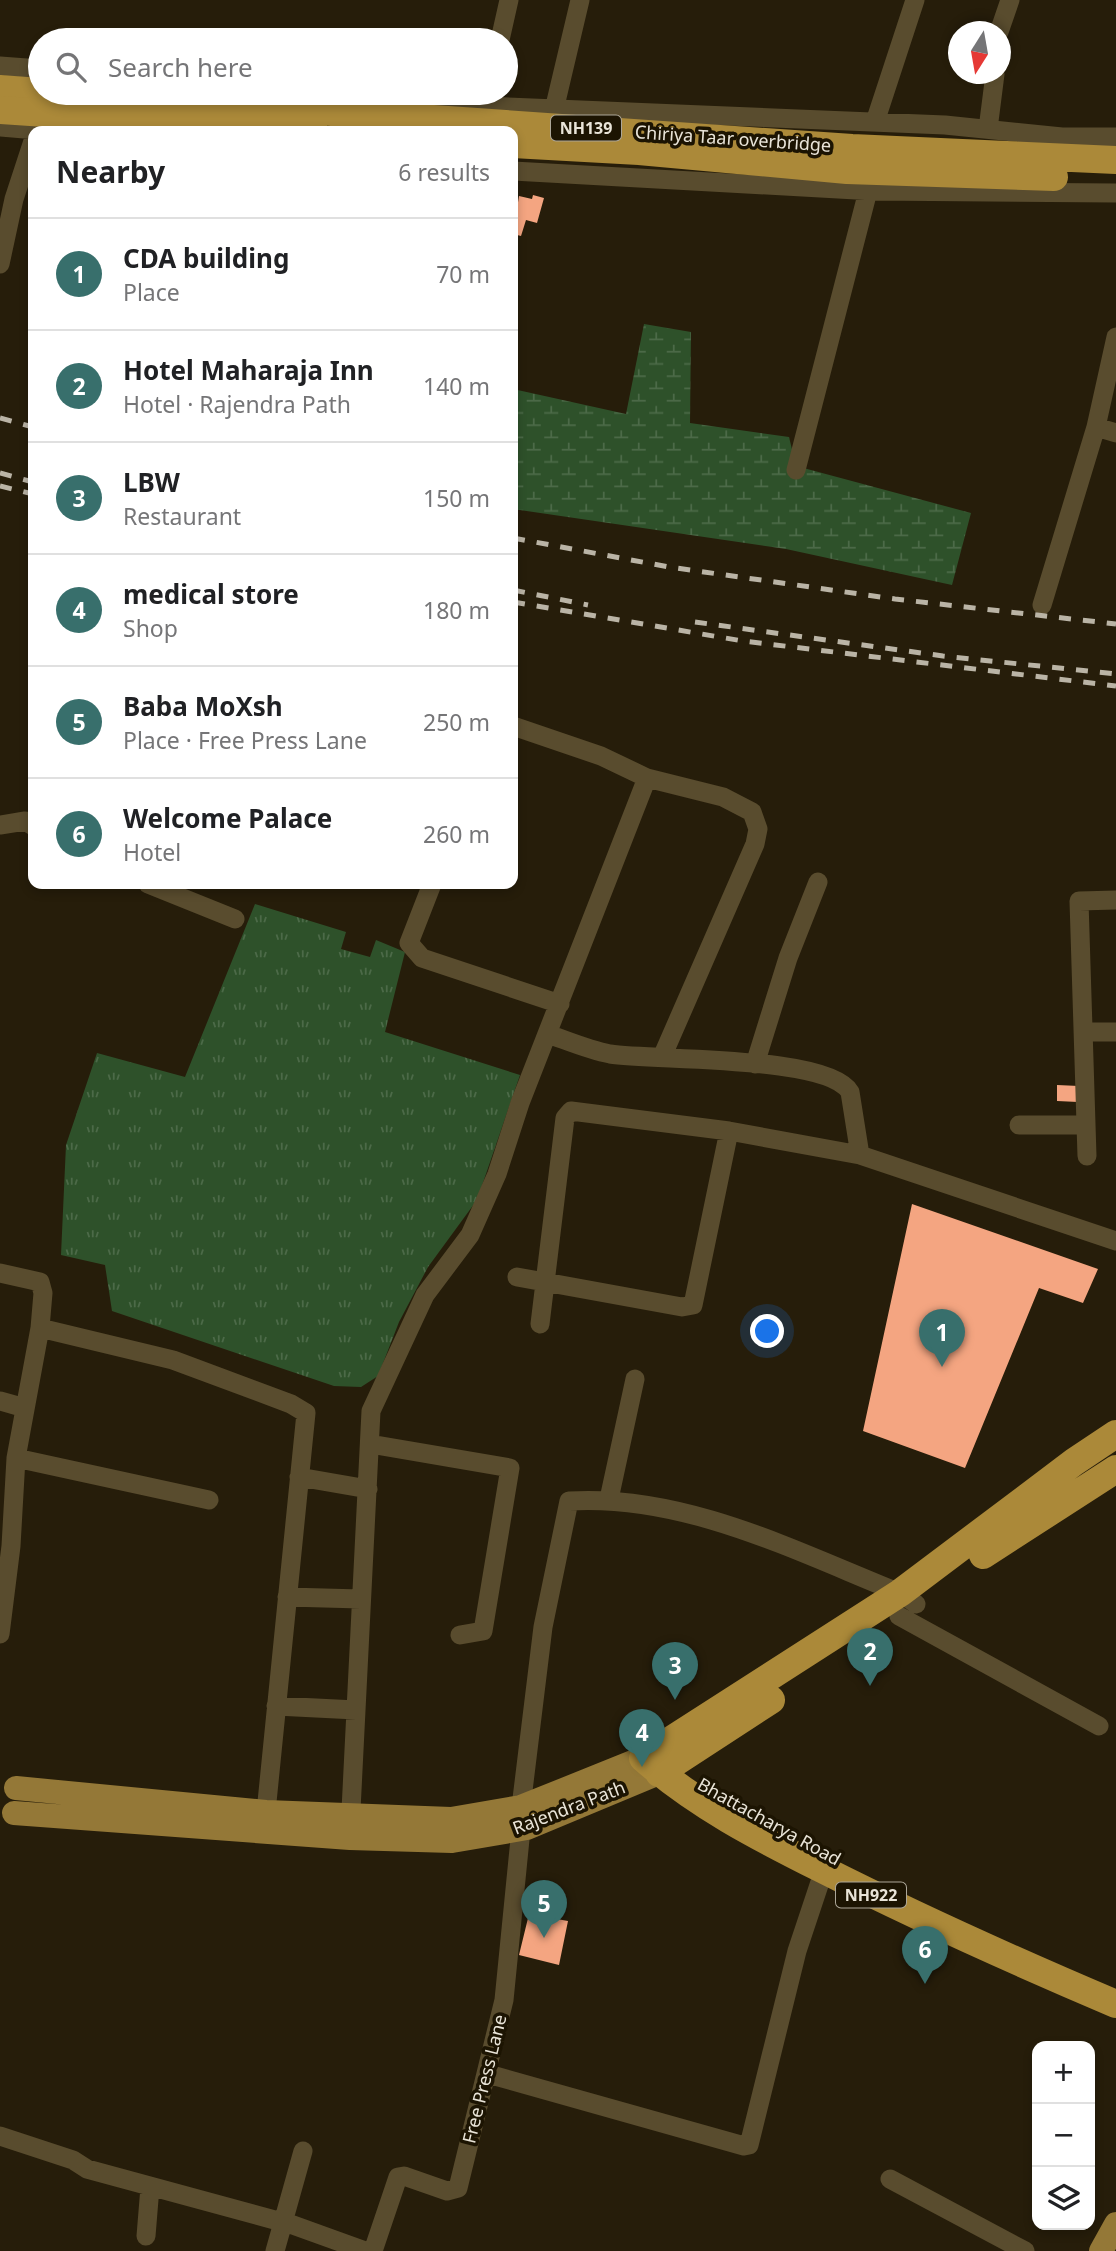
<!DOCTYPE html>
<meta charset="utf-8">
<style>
:root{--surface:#fff;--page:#f6f6f6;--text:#202124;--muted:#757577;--line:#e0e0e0;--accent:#386f6c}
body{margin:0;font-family:"Noto Sans",sans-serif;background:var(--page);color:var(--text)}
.controls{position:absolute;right:21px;bottom:21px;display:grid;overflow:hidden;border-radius:14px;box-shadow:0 4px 10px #0003}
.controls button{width:63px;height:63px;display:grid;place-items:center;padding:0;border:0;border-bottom:2px solid var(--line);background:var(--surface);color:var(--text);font:35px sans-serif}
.compass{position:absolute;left:948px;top:21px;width:63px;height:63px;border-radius:50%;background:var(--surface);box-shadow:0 4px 10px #0003;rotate:191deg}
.you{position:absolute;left:768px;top:1332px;width:24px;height:24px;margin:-18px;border:5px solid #fff;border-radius:50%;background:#1a73e8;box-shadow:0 0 0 10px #1a73e833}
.badge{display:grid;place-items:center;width:46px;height:46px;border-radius:50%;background:var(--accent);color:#fff;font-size:23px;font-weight:700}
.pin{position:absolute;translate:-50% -58px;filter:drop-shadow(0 2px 4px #0008)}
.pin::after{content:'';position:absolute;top:37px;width:24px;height:21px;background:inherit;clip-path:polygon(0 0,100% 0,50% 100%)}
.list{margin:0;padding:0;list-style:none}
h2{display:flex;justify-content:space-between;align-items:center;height:91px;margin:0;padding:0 28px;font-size:30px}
h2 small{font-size:23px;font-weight:400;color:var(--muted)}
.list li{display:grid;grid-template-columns:46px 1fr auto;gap:21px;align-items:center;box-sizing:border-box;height:112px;padding:0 28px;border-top:2px solid var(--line)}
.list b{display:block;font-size:26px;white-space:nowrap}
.list p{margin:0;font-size:23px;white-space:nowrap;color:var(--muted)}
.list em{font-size:23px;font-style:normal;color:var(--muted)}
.icon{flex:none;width:38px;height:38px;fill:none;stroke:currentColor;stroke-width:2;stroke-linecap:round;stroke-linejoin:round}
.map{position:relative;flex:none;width:1116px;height:2251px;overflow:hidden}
.search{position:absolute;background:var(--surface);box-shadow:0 4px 10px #0003;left:28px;top:28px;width:490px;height:77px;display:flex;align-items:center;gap:18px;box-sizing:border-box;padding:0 24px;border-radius:38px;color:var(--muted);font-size:26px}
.panel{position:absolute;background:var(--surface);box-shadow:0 4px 10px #0003;left:28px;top:126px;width:490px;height:763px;border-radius:14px}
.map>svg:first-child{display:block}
.grass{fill:url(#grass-tufts)}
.wetland{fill:url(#wetland-marsh)}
.building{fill:#f4a581}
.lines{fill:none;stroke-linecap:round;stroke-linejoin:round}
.minor{stroke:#594c2e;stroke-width:19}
.major{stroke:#947837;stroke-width:24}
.highway{stroke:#ab8939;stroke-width:28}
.rail{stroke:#bab4a6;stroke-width:5;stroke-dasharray:12 12;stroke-linecap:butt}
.highway-bridge{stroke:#ab8939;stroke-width:28}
.labels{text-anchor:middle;stroke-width:7;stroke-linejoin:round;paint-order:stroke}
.shield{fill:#1c1402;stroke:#aca698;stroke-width:2}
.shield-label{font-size:16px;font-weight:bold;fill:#e9e4d8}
.street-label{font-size:18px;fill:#e9e4d8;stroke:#1c1402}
</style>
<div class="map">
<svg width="1116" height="2251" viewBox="0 0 1116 2251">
<defs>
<pattern id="grass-tufts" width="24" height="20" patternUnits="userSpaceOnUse" patternTransform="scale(1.75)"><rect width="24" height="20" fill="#2e512a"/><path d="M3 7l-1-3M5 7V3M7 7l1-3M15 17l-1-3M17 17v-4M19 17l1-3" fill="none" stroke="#4c6a48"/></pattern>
<pattern id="wetland-marsh" width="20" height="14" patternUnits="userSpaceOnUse" patternTransform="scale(1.75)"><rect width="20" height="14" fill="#2e512a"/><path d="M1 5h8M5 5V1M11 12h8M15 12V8" fill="none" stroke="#4c6a48"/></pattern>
</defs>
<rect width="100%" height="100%" fill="#261d0a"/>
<path class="grass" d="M 255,904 L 346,932 L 341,949 L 370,957 L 376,940 L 405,952 L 385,1032 L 520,1075 L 477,1200 L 428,1267 L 399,1322 L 378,1376 L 361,1387 L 334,1386 L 112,1311 L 105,1265 L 61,1255 L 66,1145 L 97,1053 L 185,1077 Z"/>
<path class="wetland" d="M 644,324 L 691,332 L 690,423 L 789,437 L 796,466 L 971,513 L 952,585 L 786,549 L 513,509 L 513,389 L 626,414 Z"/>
<path class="building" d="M 533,195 L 544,198 L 537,223 L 526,220 L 521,236 L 513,234 L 519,196 L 532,199 Z
M 1057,1085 L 1079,1086 L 1078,1102 L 1057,1101 Z
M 912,1204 L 1098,1269 L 1083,1303 L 1039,1288 L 965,1468 L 863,1431 Z
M 529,1914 L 568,1921 L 559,1965 L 519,1955 Z"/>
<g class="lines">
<path class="minor" d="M 999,32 L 1010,0
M 500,40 L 509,0
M 0,66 L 40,69
M 358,93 L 484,106 L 945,125 L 1062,137 L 1116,137
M 554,110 L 580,0
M 875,122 L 915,0
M 0,127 L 48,131
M 988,129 L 995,74
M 513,171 L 874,191 L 1116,193
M 0,264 L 14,199 L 33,141
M 1096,427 L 1116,433
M 796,470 L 868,191
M 1042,605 L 1096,427 L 1116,337
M 513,726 L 601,756 L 647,778 L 723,797 L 752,812 L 758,829 L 755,844 L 662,1057
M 0,825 L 25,821 L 33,826
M 148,884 L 235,919
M 432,884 L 409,943 L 422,958 L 560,1004
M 1083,1032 L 1116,1032
M 548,1034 C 568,1041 589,1050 610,1054 C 656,1061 828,1055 850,1092 L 860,1155 L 1116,1241
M 755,1064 L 788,958 L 818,882
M 1019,1125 L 1086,1125
M 1087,1156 L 1079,901 L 1116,900
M 0,1273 L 40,1282 L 43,1293 L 40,1328 L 16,1458 L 11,1546 L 0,1634
M 517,1277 L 682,1307 L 693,1305 L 729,1131
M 540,1324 L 565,1118 L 571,1111 L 729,1131 L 860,1155
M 40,1328 L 173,1360 L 291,1404 L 306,1413 L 266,1812
M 0,1401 L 25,1408
M 370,1444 L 510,1468 L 483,1631 L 460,1635
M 16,1458 L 209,1500
M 299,1477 L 368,1489
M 609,1499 L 635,1379
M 287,1597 L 361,1599
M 899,1616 L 1099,1726
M 276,1706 L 356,1710
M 521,1807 L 543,1627 L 569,1501 C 685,1494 795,1551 900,1593 L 916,1604
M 350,1830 L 371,1411 L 425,1295 L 470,1235 L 497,1174 L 520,1103 L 647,778
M 488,2074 L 744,2146 L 749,2145 L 797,1951 L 824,1870
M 0,2136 L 73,2160 L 87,2169 L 293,2225 L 365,2251
M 890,2179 L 1025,2251
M 146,2236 L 150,2187
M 275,2251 L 303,2151
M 373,2251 L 398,2177 L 404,2176 L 447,2191 L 458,2188 L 504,2000 L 521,1829"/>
<path class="major" d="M 16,1788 L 266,1812 L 451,1819 L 521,1807 L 643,1758
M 14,1813 L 350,1838 L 452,1841 L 527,1828 L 659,1773
M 1101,2251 L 1116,2224"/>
<path class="highway" d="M 0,89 L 40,92
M 1116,1434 L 1074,1462 L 900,1593 L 643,1758 C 696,1805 758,1837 822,1869 C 919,1918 1017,1962 1116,2004
M 983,1555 L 1116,1469
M 659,1773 L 771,1700"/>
<path class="rail" d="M 0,418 L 33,427
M 0,473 L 33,482
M 0,486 L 33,494
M 513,538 L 669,567 L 895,599 L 1116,624
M 513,590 L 588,605
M 513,602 L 743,641 L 1116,686
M 695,622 L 943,656 L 1116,674"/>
<path class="highway-bridge" d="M 57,93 L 852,148 L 1116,160
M 0,110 L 314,131
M 513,144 L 639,151 L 847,170 L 1054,177"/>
</g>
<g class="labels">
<g class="shield">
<rect x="551" y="115.5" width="70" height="25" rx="5"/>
<rect x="836" y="1882.5" width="70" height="25" rx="5"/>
</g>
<g class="shield-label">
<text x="586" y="134">NH139</text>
<text x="871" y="1901">NH922</text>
</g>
<g class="street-label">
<text transform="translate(733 139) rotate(4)" y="6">Chiriya Taar overbridge</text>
<text transform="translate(569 1808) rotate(-21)" y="6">Rajendra Path</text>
<text transform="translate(769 1822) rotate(29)" y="6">Bhattacharya Road</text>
<text transform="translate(485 2079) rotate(-76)" y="6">Free Press Lane</text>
</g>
</g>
</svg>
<div class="controls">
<button>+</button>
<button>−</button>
<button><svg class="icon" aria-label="layers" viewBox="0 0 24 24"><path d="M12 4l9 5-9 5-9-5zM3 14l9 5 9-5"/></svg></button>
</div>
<svg class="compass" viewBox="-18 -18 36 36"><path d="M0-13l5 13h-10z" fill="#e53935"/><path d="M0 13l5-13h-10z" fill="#757577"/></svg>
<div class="you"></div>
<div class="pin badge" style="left:942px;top:1367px">1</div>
<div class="pin badge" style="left:870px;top:1686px">2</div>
<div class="pin badge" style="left:675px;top:1700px">3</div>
<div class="pin badge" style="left:642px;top:1767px">4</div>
<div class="pin badge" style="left:544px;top:1938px">5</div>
<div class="pin badge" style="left:925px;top:1984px">6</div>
<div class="search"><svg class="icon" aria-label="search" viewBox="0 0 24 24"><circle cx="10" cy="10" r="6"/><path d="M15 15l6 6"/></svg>Search here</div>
<section class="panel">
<h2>Nearby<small>6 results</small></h2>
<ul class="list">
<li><span class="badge">1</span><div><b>CDA building</b><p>Place</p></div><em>70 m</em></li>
<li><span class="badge">2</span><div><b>Hotel Maharaja Inn</b><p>Hotel · Rajendra Path</p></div><em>140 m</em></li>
<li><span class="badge">3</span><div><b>LBW</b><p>Restaurant</p></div><em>150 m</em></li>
<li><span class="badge">4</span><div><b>medical store</b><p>Shop</p></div><em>180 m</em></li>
<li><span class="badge">5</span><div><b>Baba MoXsh</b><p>Place · Free Press Lane</p></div><em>250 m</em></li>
<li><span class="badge">6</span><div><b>Welcome Palace</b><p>Hotel</p></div><em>260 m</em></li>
</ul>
</section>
</div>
